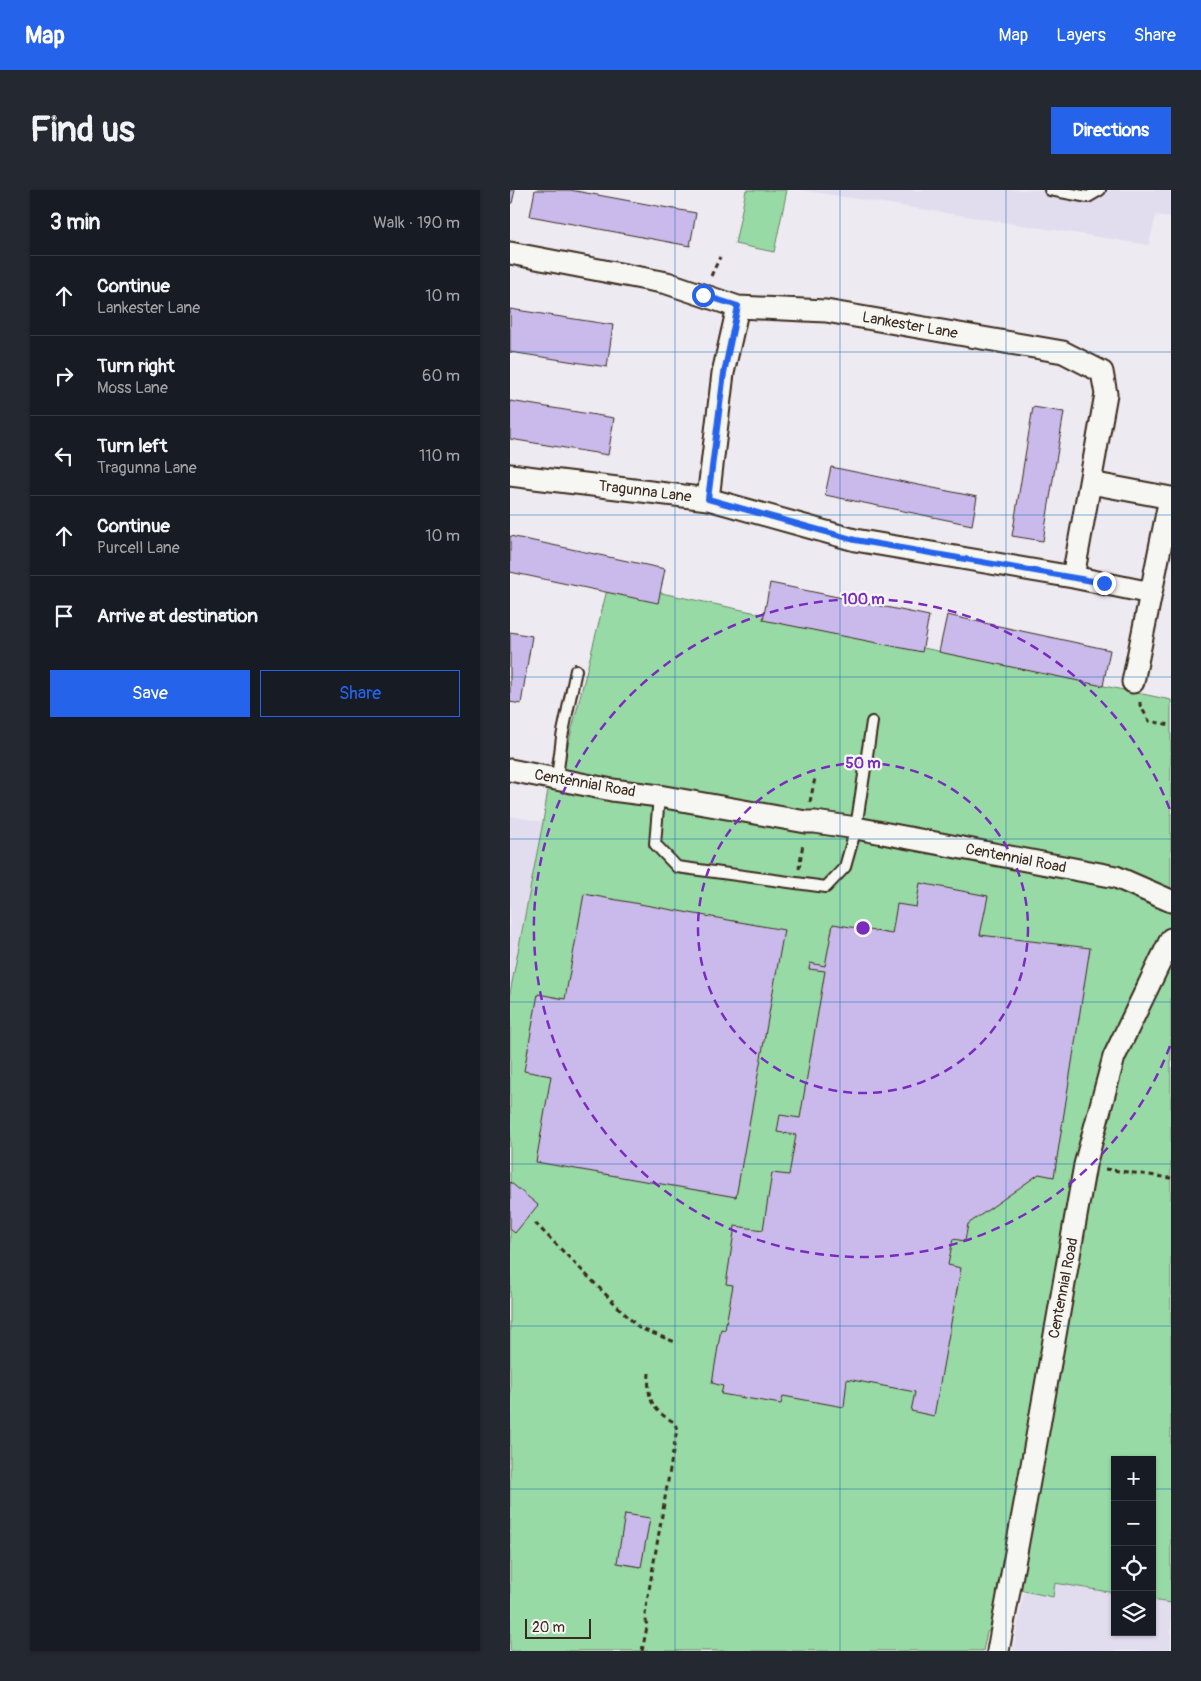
<!DOCTYPE html>
<meta charset="utf-8">
<style>
:root{--surface:#171b24;--page:#242831;--text:#f1f3f6;--muted:#9ea1a6;--line:#363941;--accent:#2563eb}
body{margin:0;font-family:Pangolin,sans-serif;background:var(--page);color:var(--text)}
.controls{position:absolute;right:15px;bottom:15px;display:grid;overflow:hidden;border-radius:0px;box-shadow:0 1px 4px #0004}
.controls button{width:45px;height:45px;display:grid;place-items:center;padding:0;border:0;border-bottom:1px solid var(--line);background:var(--surface);color:var(--text);font:25px sans-serif}
.scale{position:absolute;left:15px;bottom:12px;width:66px;box-sizing:border-box;padding-left:5px;border:2px solid #3b2a1e;border-top:0;font-size:14px;line-height:18px;white-space:nowrap;color:#3b2a1e;-webkit-text-stroke:4px #f6f6f2;paint-order:stroke}
.stop{position:absolute;width:15px;height:15px;margin:-11px;border:4px solid #2563eb;border-radius:50%;background:#fff}
.stop.end{background:#2563eb;border-color:#fff;box-shadow:0 1px 5px #0008}
.list{margin:0;padding:0;list-style:none}
h2{display:flex;justify-content:space-between;align-items:center;height:65px;margin:0;padding:0 20px;font-size:21px}
h2 small{font-size:16px;font-weight:400;color:var(--muted)}
.list li{display:grid;grid-template-columns:32px 1fr auto;gap:15px;align-items:center;box-sizing:border-box;height:80px;padding:0 20px;border-top:1px solid var(--line)}
.list b{display:block;font-size:19px;white-space:nowrap}
.list p{margin:0;font-size:16px;white-space:nowrap;color:var(--muted)}
.list em{font-size:16px;font-style:normal;color:var(--muted)}
.actions{display:flex;gap:10px;padding:15px 20px}
.actions a{flex:1;padding:11px 0;border:1px solid var(--accent);border-radius:0px;text-align:center;font-size:18px;color:var(--accent)}
.actions .main{background:var(--accent);color:#fff}
.icon{flex:none;width:28px;height:28px;fill:none;stroke:currentColor;stroke-width:2;stroke-linecap:round;stroke-linejoin:round}
.map{position:relative;flex:none;width:661px;height:1461px;overflow:hidden;border-radius:0px}
header{display:flex;align-items:center;gap:30px;box-sizing:border-box;height:70px;padding:0 25px;background:var(--accent);color:#fff}
header strong{font-size:24px}
nav{display:flex;gap:28px;margin-inline-start:auto;font-size:18px}
.intro{display:flex;align-items:center;justify-content:space-between;box-sizing:border-box;height:120px;padding:0 30px}
h1{margin:0;font-size:35px}
.button{padding:12px 22px;border-radius:0px;background:var(--accent);color:#fff;font-size:18px;font-weight:700}
main{display:flex;gap:30px;padding:0 30px}
aside{flex:1;background:var(--surface);border-radius:0px;box-shadow:0 1px 4px #0004}
.map>svg:first-child{display:block}
.built{fill:#e2dcef}
.green{fill:#97daa6;stroke:#698262}
.building{fill:#c9baeb;stroke:#3b2a1e}
.lines{fill:none;stroke-linecap:round;stroke-linejoin:round}
.service-casing{stroke:#3b2a1e;stroke-width:14}
.minor-casing{stroke:#3b2a1e;stroke-width:25}
.path{stroke:#3b2a1e;stroke-width:3;stroke-dasharray:5 4;stroke-linecap:butt}
.service{stroke:#f6f6f2;stroke-width:10}
.minor{stroke:#f6f6f2;stroke-width:21}
.route{stroke:#2563eb;stroke-width:6}
.grid{fill:none;stroke:#1f6fb2;stroke-width:1;stroke-opacity:0.55}
.ring{fill:none;stroke:#7b2cbf;stroke-width:2.5;stroke-dasharray:9 6}
.labels{text-anchor:middle;stroke-width:4.5;stroke-linejoin:round;paint-order:stroke}
.street-label{font-size:15px;fill:#3b2a1e;stroke:#f6f6f2}
.centre{fill:#7b2cbf;stroke:#f6f6f2;stroke-width:2.5}
.ring-label{font-size:15px;text-anchor:middle;font-weight:bold;fill:#7b2cbf;stroke:#f6f6f2;stroke-width:4.5;stroke-linejoin:round;paint-order:stroke}
</style>
<header>
<strong>Map</strong>
<nav><a>Map</a><a>Layers</a><a>Share</a></nav>
</header>
<div class="intro"><h1>Find us</h1><a class="button">Directions</a></div>
<main>
<aside>
<h2>3 min<small>Walk · 190 m</small></h2>
<ul class="list">
<li><svg class="icon" aria-label="ahead" viewBox="0 0 24 24"><path d="M12 20V5M6 11l6-6 6 6"/></svg><div><b>Continue</b><p>Lankester Lane</p></div><em>10 m</em></li>
<li><svg class="icon" aria-label="right" viewBox="0 0 24 24"><path d="M7 20v-9h11M14 6l5 5-5 5"/></svg><div><b>Turn right</b><p>Moss Lane</p></div><em>60 m</em></li>
<li><svg class="icon" aria-label="left" viewBox="0 0 24 24"><path d="M17 20v-9H6M10 6l-5 5 5 5"/></svg><div><b>Turn left</b><p>Tragunna Lane</p></div><em>110 m</em></li>
<li><svg class="icon" aria-label="ahead" viewBox="0 0 24 24"><path d="M12 20V5M6 11l6-6 6 6"/></svg><div><b>Continue</b><p>Purcell Lane</p></div><em>10 m</em></li>
<li><svg class="icon" aria-label="arrive" viewBox="0 0 24 24"><path d="M6 21V4h12l-3 4 3 4H6"/></svg><div><b>Arrive at destination</b></div></li>
</ul>
<div class="actions"><a class="main">Save</a><a>Share</a></div>
</aside>
<div class="map">
<svg width="661" height="1461" viewBox="0 0 661 1461">
<rect width="100%" height="100%" fill="#edeaf1"/>
<filter id="ink" filterUnits="userSpaceOnUse"><feTurbulence type="fractalNoise" baseFrequency=".02" numOctaves="2"/><feDisplacementMap in="SourceGraphic" scale="10" xChannelSelector="R" yChannelSelector="G"/><feConvolveMatrix kernelMatrix="1 2 1 2 8 2 1 2 1" color-interpolation-filters="sRGB"/></filter>
<g filter="url(#ink)">
<path class="built" d="M 291,0 L 661,0 L 661,27 L 646,25 L 639,55 Z
M 0,626 L 33,632 L 0,803 Z
M 545,1393 L 605,1403 L 605,1442 L 642,1442 L 642,1410 L 661,1413 L 661,1461 L 503,1461 L 514,1401 L 543,1407 Z"/>
<path class="green" d="M 236,0 L 277,0 L 264,62 L 225,54 Z
M 99,392 L 661,510 L 661,1413 L 642,1410 L 642,1270 L 605,1270 L 605,1403 L 545,1393 L 543,1407 L 514,1401 L 488,1393 C 486,1408 486,1422 484,1437 L 477,1442 L 473,1461 L 0,1461 L 0,803 L 33,632 L 43,566 L 55,567 Z"/>
<path class="building" d="M 0,0 L 5,0 L 2,13 L 0,13 Z
M 25,0 L 60,0 L 186,23 L 180,56 L 20,26 Z
M 0,119 L 103,135 L 97,177 L 0,162 Z
M 0,211 L 104,228 L 98,265 L 0,249 Z
M 523,217 L 554,222 L 533,351 L 502,346 Z
M 321,277 L 467,307 L 462,335 L 315,305 Z
M 0,346 L 155,379 L 148,413 L 0,382 Z
M 260,393 L 419,426 L 412,462 L 253,430 Z
M 437,425 L 600,460 L 593,496 L 429,462 Z
M 0,442 L 22,446 L 11,514 L 0,512 Z
M 410,693 L 478,706 L 470,745 L 580,758 L 544,987 L 529,984 L 458,1034 L 455,1051 L 443,1049 L 438,1075 L 451,1078 L 424,1226 L 401,1221 L 405,1202 L 337,1189 L 334,1217 L 273,1206 L 271,1214 L 211,1204 L 213,1196 L 202,1193 L 211,1139 L 215,1140 L 223,1095 L 216,1094 L 225,1036 L 253,1040 L 262,983 L 279,985 L 286,945 L 267,942 L 270,925 L 290,928 L 315,781 L 299,779 L 300,773 L 315,776 L 323,734 L 382,744 L 387,714 L 406,717 Z
M 74,704 L 274,740 L 226,1007 L 26,972 L 41,886 L 14,881 L 28,804 L 55,809 Z
M 0,992 L 28,1015 L 5,1043 L 0,1039 Z
M 115,1324 L 140,1328 L 131,1377 L 107,1373 Z"/>
<g class="lines">
<defs>
<path id="service" d="M 540,0 L 578,7 L 590,0
M 47,588 L 52,547 L 66,480
M 149,606 L 145,654 L 167,677 L 316,697 L 335,677 L 346,638 L 362,532"/>
<path id="minor" d="M 0,63 L 157,93 L 228,117 L 316,121 L 553,162 L 592,182 L 596,204 L 563,387
M 0,285 L 198,309 L 345,350 L 563,387 L 641,403 L 660,308
M 581,293 L 661,308
M 198,309 L 213,183 L 228,117
M 623,492 L 641,403
M 0,580 L 102,600 L 149,606 L 296,632 L 305,632 L 346,638 L 606,687 L 661,711
M 488,1461 L 522,1275 L 575,975 L 604,867 L 661,749"/>
</defs>
<use href="#service" class="service-casing"/>
<use href="#minor" class="minor-casing"/>
<path class="path" d="M 201,86 L 210,67
M 630,512 L 630,515 L 639,531 L 661,535
M 300,612 L 305,588
M 289,679 L 293,653
M 595,979 L 661,988
M 25,1033 L 129,1138 L 165,1152
M 132,1461 L 137,1437 L 135,1423 L 167,1239 L 164,1232 C 141,1220 137,1208 139,1183"/>
<use href="#service" class="service"/>
<use href="#minor" class="minor"/>
</g>
</g>
<g class="lines" filter="url(#ink)">
<path class="route" d="M 193,105 L 228,116 L 214,183 L 198,309 L 345,350 L 594,393"/>
</g>
<path class="grid" d="M 165,0 L 165,1461M 330,0 L 330,1461M 496,0 L 496,1461M 0,162 L 661,162M 0,325 L 661,325M 0,487 L 661,487M 0,649 L 661,649M 0,812 L 661,812M 0,974 L 661,974M 0,1136 L 661,1136M 0,1299 L 605,1299M 642,1299 L 661,1299"/>
<g class="ring">
<circle cx="353" cy="738" r="165"/>
<path d="M660 856A329 329 0 1 1 660 620"/>
</g>
<g class="labels">
<g class="street-label">
<text transform="translate(400 135) rotate(10)" y="5">Lankester Lane</text>
<text transform="translate(135 301) rotate(7)" y="5">Tragunna Lane</text>
<text transform="translate(75 593) rotate(10)" y="5">Centennial Road</text>
<text transform="translate(506 668) rotate(11)" y="5">Centennial Road</text>
<text transform="translate(553 1098) rotate(-79)" y="5">Centennial Road</text>
</g>
</g>
<circle cx="353" cy="738" r="8" class="centre"/>
<g class="ring-label">
<text x="353" y="414">100 m</text>
<text x="353" y="578">50 m</text>
</g>
</svg>
<div class="controls">
<button>+</button>
<button>−</button>
<button><svg class="icon" aria-label="locate" viewBox="0 0 24 24"><circle cx="12" cy="12" r="6"/><path d="M12 2v4M12 18v4M2 12h4M18 12h4"/></svg></button>
<button><svg class="icon" aria-label="layers" viewBox="0 0 24 24"><path d="M12 4l9 5-9 5-9-5zM3 14l9 5 9-5"/></svg></button>
</div>
<div class="scale">20 m</div>
<div class="stop" style="left:193px;top:105px"></div>
<div class="stop end" style="left:594px;top:393px"></div>
</div>
</main>
